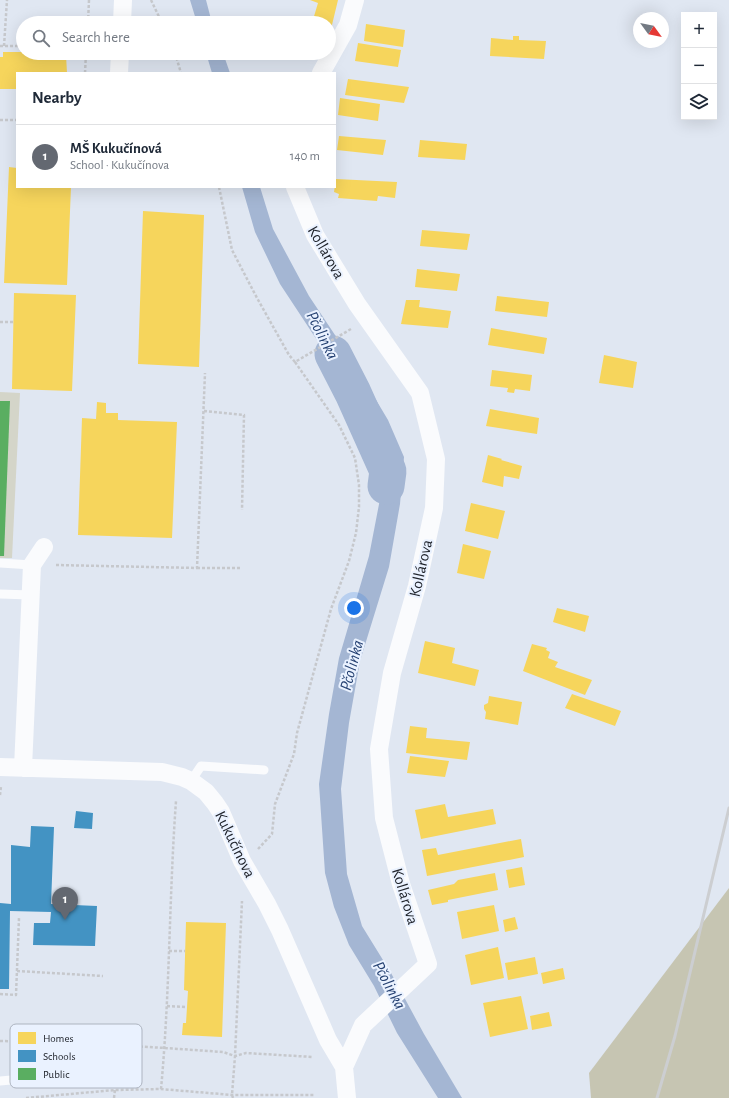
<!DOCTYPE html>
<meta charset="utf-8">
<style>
:root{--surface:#fff;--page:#f6f6f7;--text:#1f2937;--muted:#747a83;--line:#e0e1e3;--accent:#636871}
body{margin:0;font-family:"Alegreya Sans",sans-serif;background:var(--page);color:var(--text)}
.controls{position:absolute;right:12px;top:12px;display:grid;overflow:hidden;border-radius:0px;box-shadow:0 4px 16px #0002}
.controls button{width:36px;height:36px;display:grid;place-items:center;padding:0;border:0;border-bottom:1px solid var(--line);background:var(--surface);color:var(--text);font:20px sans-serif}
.compass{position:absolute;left:633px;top:12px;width:36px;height:36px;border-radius:50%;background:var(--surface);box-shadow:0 4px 16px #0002;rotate:123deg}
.you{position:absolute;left:354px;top:608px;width:14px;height:14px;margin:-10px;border:3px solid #fff;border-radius:50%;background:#1a73e8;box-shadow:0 0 0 6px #1a73e833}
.badge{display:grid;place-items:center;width:26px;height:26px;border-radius:50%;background:var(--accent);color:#fff;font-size:13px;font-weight:700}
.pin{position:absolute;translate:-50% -33px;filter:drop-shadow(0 1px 2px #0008)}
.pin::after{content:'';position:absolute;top:21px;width:14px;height:12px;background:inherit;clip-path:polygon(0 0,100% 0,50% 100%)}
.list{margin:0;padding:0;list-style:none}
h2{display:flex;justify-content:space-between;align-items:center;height:52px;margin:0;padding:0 16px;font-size:17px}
h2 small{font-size:13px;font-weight:400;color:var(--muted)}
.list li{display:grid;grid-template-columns:26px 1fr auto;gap:12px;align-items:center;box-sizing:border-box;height:64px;padding:0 16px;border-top:1px solid var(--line)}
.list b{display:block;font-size:15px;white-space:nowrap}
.list p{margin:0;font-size:13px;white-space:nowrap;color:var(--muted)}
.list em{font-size:13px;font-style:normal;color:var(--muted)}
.icon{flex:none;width:22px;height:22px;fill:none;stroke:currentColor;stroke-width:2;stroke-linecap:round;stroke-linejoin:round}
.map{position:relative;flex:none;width:729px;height:1098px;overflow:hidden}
.search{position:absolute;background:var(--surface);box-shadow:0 4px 16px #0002;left:16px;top:16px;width:320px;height:44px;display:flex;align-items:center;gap:10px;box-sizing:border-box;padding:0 14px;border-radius:22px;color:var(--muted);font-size:15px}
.panel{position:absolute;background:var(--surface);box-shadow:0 4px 16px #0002;left:16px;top:72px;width:320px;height:116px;border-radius:0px}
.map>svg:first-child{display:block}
.green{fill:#d4d5c9}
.forest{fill:#c6c5b2}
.water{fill:#a4b6d3}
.homes{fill:#f6d55c}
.schools{fill:#4393c3}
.public{fill:#5aae61}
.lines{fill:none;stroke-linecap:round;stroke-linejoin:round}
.river{stroke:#a4b6d3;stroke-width:37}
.path{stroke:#c6c8cc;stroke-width:2.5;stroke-dasharray:3 2;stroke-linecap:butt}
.service{stroke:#fafbfd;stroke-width:9}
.minor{stroke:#fafbfd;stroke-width:18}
.rail{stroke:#ccced1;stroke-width:3}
.labels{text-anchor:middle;stroke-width:4;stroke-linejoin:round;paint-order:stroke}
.street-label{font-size:16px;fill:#20242c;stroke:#eaf2ff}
.water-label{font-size:17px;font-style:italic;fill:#254172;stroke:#eaf2ff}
.key{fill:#eaf2ff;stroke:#adb4c0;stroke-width:1}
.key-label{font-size:11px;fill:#20242c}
</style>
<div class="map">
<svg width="729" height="1098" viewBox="0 0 729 1098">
<rect width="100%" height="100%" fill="#e0e7f2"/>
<path class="green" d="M 0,392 L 20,393 L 12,558 L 0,558 Z"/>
<path class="forest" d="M 729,888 L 729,1098 L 591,1098 L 589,1073 Z"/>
<path class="water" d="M 190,0 L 206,0 L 212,23 L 197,23 Z
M 206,53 L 223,53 L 230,73 L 212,73 Z
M 242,187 L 260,187 L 273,229 L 309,296 L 357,368 L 388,420 L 404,457 L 400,504 L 389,567 L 360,661 L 349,723 L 341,789 L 347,874 L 362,926 L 391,973 L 424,1034 L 462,1098 L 438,1098 L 397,1033 L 374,986 L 349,945 L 334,907 L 325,873 L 319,784 L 329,714 L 339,658 L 369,556 L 380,499 L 382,470 L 367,416 L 280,284 L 255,232 Z"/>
<path class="homes" d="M 310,0 L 338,0 L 331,29 L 329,29 L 329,23 L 312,23 L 318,3 Z
M 366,24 L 405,30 L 403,47 L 364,41 Z
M 513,36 L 519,36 L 519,40 L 546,41 L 544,59 L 490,56 L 491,38 L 513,40 Z
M 358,43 L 401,50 L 398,67 L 355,61 Z
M 3,52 L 23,52 L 25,55 L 66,55 L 67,73 L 17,73 L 17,89 L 0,89 L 0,57 L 3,57 Z
M 348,79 L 409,87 L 404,103 L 345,95 Z
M 340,98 L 380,104 L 378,121 L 338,115 Z
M 339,136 L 386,140 L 383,155 L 337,150 Z
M 420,140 L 467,144 L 465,160 L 418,157 Z
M 9,167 L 17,168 L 17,187 L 71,187 L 67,285 L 4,283 Z
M 336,179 L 397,182 L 395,198 L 378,196 L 377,201 L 338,198 L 339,194 L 334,192 Z
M 143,211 L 204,215 L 199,367 L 138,364 Z
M 422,230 L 470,234 L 467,250 L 420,246 Z
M 417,269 L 460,274 L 457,291 L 415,287 Z
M 14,293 L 76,295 L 72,391 L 12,389 Z
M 497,296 L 549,302 L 547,317 L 495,311 Z
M 406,300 L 420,300 L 419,307 L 451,311 L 448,328 L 401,324 Z
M 491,328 L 547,338 L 544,354 L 488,345 Z
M 604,355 L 637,362 L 633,388 L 599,383 Z
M 492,370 L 532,375 L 530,391 L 515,389 L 514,393 L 507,392 L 508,388 L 490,386 Z
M 97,402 L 106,403 L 106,413 L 118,413 L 118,420 L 177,422 L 172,538 L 78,535 L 82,418 L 96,419 Z
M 490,409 L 539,418 L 537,434 L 486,426 Z
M 488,455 L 502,459 L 501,460 L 522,466 L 519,479 L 504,476 L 503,487 L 482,482 Z
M 471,503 L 505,511 L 498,539 L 465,531 Z
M 463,544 L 491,551 L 484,579 L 457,573 Z
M 557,608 L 589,616 L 585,632 L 553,622 Z
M 425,641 L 455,648 L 452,663 L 479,670 L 475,686 L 418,673 Z
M 532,644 L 547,648 L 546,650 L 550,652 L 548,658 L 558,662 L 555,667 L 592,680 L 585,695 L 523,671 Z
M 572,694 L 621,711 L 615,726 L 565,708 Z
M 489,696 L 522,702 L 518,725 L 485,719 L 486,712 L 484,709 L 484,705 L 488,703 Z
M 410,726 L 427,728 L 426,738 L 470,742 L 467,760 L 406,753 Z
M 410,756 L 449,761 L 445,777 L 407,773 Z
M 445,804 L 448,817 L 493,809 L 496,824 L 421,839 L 415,810 Z
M 521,839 L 524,857 L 427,876 L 422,850 L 436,848 L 438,855 Z
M 522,867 L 525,885 L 509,888 L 506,870 Z
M 495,873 L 498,890 L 448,900 L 448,902 L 432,905 L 428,890 L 454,884 L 458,880 Z
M 494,905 L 499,931 L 462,939 L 457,912 Z
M 515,917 L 518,929 L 505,932 L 503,920 Z
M 186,922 L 226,923 L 222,1037 L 182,1035 L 183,1023 L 186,1023 L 188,991 L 184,990 Z
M 498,947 L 504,978 L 471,985 L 465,955 Z
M 535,957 L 538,974 L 508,980 L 505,963 Z
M 563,968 L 565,979 L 543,984 L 541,973 Z
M 521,996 L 528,1029 L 490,1037 L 483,1003 Z
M 549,1012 L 552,1026 L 532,1030 L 530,1016 Z"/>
<path class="schools" d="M 76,811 L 93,813 L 92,829 L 74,828 Z
M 31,826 L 54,827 L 51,904 L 97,906 L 95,946 L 33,945 L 34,923 L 50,923 L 51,912 L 10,911 L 9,989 L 0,989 L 0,903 L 11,904 L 11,845 L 30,847 Z"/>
<path class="public" d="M 0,401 L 10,401 L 4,556 L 0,556 Z"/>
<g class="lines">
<path class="river" d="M 333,354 L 353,393 L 388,471 L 386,486"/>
<path class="path" d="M 151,0 L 162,23
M 88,23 L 89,0
M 0,46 L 23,46
M 4,46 L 7,0
M 175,53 L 181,73
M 85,73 L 86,53
M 0,120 L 17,120
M 219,187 L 232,250 L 257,298 L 289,355 L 295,362 L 351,329
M 0,322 L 13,322
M 204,411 L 244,415 L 242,510
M 56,565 L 197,568 L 205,373
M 197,568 L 240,568
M 0,795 L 1,786
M 258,849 L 272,834 L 275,804 L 294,754 L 297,733 L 331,609 L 349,561 L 356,533 L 359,507 L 359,485 L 355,458 L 339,425 L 295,362
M 169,951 L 185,951
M 17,971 L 103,976
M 0,994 L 16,995 L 19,918
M 167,1006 L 187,1007
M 0,1041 L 83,1043 L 165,1048 L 223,1052 L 235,1056 L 246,1053 L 313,1057
M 161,1089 C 170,993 169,897 176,801
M 26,1098 L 115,1090 L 161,1089 L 232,1095 L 314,1095
M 114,1098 L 115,1090
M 233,1098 L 232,1095 L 235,1056 L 242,901"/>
<path class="service" d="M 0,563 L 32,565
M 0,594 L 31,595
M 191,781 L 201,766 L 264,770
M 0,1081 L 66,1075"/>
<path class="minor" d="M 122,23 L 123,0
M 119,73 L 120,53
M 321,73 L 348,25 L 355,0
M 295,187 L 315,235 L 357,304 L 420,393 L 436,459 L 434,508 L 417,586 L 392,673 L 379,749 L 384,818 L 401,884 L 428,964 L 363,1025 L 344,1067
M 0,767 L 162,772 L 182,777 L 191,781 L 206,792 L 215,803 L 221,812 L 242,861 L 267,904 L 280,930 L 328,1040 L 344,1067 L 347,1098
M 23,768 L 32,565 L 44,547"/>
<path class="rail" d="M 657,1098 L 675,1036 L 729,808"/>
</g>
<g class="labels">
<g class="street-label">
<text transform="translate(327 252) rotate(60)" y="6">Kollárova</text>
<text transform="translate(420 568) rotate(-77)" y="6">Kollárova</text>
<text transform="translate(236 844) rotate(64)" y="6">Kukučínova</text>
<text transform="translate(406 896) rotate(73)" y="6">Kollárova</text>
</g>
<g class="water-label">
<text transform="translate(323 335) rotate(63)" y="6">Pčolinka</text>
<text transform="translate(351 665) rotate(-75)" y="6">Pčolinka</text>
<text transform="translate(390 985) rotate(62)" y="6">Pčolinka</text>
</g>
</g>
<rect x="10" y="1024" width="132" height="64" rx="6" class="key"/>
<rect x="18" y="1032" width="18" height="12" fill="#f6d55c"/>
<rect x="18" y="1050" width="18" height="12" fill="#4393c3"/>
<rect x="18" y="1068" width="18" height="12" fill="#5aae61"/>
<g class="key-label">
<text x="43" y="1042">Homes</text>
<text x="43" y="1060">Schools</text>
<text x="43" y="1078">Public</text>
</g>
</svg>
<div class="controls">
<button>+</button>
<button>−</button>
<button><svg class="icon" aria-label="layers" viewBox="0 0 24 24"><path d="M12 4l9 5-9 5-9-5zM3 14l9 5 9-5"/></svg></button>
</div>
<svg class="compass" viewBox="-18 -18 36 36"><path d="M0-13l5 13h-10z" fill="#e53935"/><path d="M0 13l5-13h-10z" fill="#747a83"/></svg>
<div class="you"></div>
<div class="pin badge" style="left:65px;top:920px">1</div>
<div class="search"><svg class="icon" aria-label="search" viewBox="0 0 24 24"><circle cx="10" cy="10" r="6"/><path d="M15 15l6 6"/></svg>Search here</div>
<section class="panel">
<h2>Nearby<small></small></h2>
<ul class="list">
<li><span class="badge">1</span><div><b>MŠ Kukučínová</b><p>School · Kukučínova</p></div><em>140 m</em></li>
</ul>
</section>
</div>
